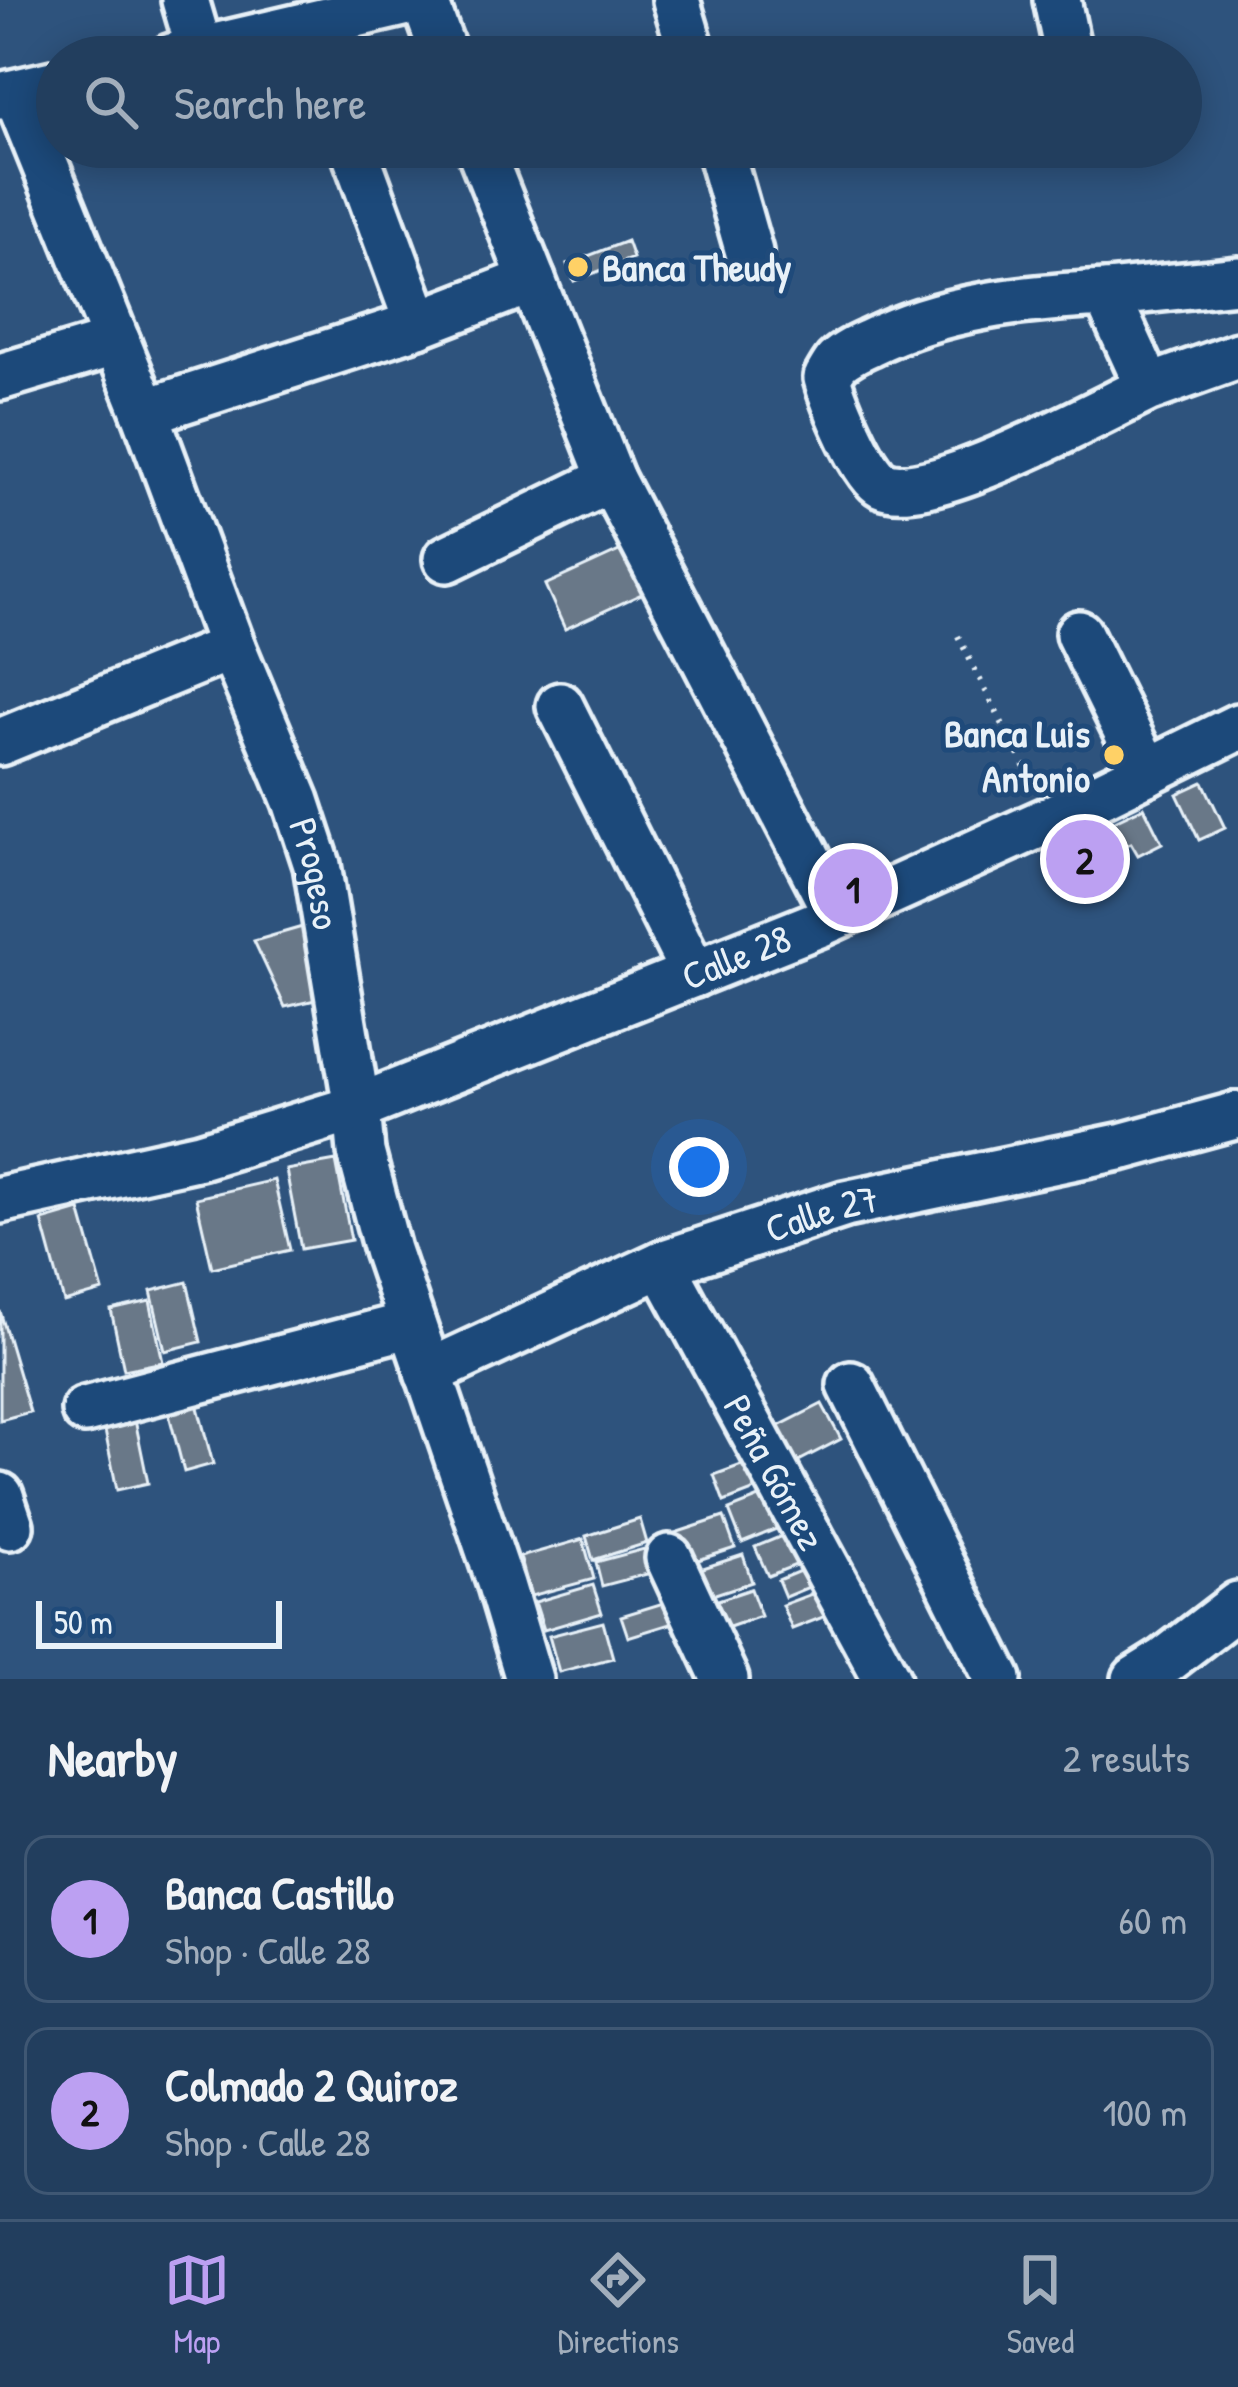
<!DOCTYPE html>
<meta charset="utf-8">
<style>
:root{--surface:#223e5e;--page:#2a4564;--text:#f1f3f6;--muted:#a2aebc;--line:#3f5773;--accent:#bca0f2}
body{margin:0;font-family:"Patrick Hand",sans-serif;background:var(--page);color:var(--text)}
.scale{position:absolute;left:36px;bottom:30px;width:246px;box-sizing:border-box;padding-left:12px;border:6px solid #e8f1f8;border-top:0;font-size:33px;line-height:42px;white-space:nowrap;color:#e8f1f8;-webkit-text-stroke:9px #1f4a7a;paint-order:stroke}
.you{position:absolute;left:699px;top:1167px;width:42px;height:42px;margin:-30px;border:9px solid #fff;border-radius:50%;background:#1a73e8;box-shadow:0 0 0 18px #1a73e833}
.badge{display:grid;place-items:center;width:78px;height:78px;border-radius:50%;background:var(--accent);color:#111;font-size:39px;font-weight:700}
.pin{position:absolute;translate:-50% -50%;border:6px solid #fff;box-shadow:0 3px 12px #0006}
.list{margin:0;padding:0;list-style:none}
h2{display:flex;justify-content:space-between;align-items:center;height:156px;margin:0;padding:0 48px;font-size:51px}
h2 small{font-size:39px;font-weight:400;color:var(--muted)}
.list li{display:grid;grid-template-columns:78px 1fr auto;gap:36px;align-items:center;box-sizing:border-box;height:168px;margin:0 24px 24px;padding:0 24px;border:3px solid var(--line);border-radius:24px}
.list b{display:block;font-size:45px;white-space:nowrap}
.list p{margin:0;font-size:39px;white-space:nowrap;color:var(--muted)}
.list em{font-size:39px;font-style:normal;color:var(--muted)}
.icon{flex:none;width:66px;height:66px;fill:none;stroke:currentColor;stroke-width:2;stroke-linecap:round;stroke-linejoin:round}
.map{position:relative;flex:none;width:1238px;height:1679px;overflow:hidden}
.search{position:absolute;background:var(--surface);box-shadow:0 6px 30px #0003;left:36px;right:36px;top:36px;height:132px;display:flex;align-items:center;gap:30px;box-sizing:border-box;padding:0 42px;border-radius:66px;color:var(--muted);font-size:45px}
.sheet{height:540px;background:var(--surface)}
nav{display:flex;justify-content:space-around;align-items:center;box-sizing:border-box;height:168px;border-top:3px solid var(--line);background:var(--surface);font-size:33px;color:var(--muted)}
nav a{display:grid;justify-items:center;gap:6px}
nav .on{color:var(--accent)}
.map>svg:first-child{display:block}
.building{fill:#697888;stroke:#e8f1f8;stroke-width:3}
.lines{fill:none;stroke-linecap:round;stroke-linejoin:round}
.minor-casing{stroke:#e8f1f8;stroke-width:54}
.path{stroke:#e8f1f8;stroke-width:6;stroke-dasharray:3 9;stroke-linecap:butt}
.minor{stroke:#1f4a7a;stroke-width:45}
.poi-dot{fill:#ffd166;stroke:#1f4a7a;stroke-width:4.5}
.labels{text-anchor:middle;stroke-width:10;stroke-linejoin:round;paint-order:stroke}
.poi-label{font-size:39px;font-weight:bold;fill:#e8f1f8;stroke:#1f4a7a;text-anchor:start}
.street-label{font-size:39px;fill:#e8f1f8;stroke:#1f4a7a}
</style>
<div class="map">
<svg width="1238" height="1679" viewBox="0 0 1238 1679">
<rect width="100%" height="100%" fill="#2e537d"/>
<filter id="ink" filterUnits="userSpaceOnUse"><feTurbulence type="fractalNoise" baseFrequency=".00833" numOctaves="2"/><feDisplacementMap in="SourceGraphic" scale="24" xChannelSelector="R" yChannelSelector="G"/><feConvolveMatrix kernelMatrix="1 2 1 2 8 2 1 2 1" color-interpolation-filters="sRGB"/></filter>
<g filter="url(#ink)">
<path class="building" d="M 627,241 L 633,258 L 574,281 L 567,264 Z
M 628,547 L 648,591 L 565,629 L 545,585 Z
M 1203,782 L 1225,828 L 1199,840 L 1177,794 Z
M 1144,807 L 1162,843 L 1138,855 L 1131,843 L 1106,855 L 1094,831 Z
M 316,923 L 328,997 L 285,1007 L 254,941 Z
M 336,1161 L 351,1240 L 301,1249 L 286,1170 Z
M 274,1180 L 290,1250 L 212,1268 L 196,1198 Z
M 80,1210 L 103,1291 L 64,1302 L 42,1221 Z
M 187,1282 L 201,1342 L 165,1351 L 151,1291 Z
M 150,1301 L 163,1362 L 124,1370 L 111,1310 Z
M 0,1311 L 30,1412 L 0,1420 Z
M 195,1396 L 213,1464 L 184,1472 L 166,1403 Z
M 822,1404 L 841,1439 L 791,1465 L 773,1429 Z
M 133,1410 L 148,1483 L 117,1490 L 102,1416 Z
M 761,1458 L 771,1484 L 724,1502 L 714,1475 Z
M 772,1493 L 784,1526 L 742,1543 L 729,1510 Z
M 724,1517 L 735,1548 L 686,1564 L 675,1533 Z
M 640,1519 L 647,1543 L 593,1560 L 586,1536 Z
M 794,1531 L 806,1561 L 768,1576 L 755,1547 Z
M 583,1539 L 594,1579 L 531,1596 L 520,1557 Z
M 644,1549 L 651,1573 L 602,1586 L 596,1562 Z
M 743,1555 L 752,1582 L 703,1598 L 694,1571 Z
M 819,1563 L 826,1580 L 785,1597 L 778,1580 Z
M 593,1585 L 602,1613 L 544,1630 L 535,1602 Z
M 830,1587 L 839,1611 L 792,1629 L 782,1605 Z
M 751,1589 L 761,1616 L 712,1633 L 703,1605 Z
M 673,1600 L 680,1621 L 628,1637 L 621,1616 Z
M 603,1622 L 613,1658 L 559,1672 L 549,1636 Z"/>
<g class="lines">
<defs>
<g id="minor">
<path d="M 185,0 L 200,51"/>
<path d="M 424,0 L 445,57"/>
<path d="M 676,0 L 693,57"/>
<path d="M 1057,0 L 1069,57"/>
<path d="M 172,57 L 416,0"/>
<path id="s1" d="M 16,93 L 145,412 L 232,647 L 296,801 L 317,865 L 357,1108 L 361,1152 L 387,1250 L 501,1585 L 529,1679"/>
<path d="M 0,96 L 57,83"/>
<path d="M 353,147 L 418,324"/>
<path d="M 479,147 L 611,479 L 837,915"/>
<path d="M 719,147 L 749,252"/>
<path d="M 1106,294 L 1238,280"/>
<path d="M 0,377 L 117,342"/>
<path d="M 1149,388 C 1099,411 929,506 882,484 C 863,475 833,400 827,378 C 830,373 833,367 837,362 C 845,354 858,348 869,343 C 943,306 1025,298 1106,294 L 1149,388 L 1238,356"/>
<path d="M 145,412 L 418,324 L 532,280"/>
<path d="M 447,559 L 611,479"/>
<path d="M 1079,634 L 1147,772"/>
<path d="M 560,706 L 694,974"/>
<path d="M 0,742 L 232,647"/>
<path id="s2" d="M 0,1200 L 200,1156 L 357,1108 L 821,923 L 1051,819 L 1238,727"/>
<path id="s3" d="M 662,1264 L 887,1679"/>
<path id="s4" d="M 428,1373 L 662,1264 L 845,1204 L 1124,1146 L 1238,1115"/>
<path d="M 851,1385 L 998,1679"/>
<path d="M 85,1410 L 412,1324"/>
<path d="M 0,1496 L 10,1526"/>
<path d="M 669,1558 L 725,1679"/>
<path d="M 1136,1679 L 1165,1661 L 1238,1605"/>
</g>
</defs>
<use href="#minor" class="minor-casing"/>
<path class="path" d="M 958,636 L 1035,788"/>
<use href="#minor" class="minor"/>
</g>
</g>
<g class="poi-dot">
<circle cx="578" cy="267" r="12"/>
<circle cx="1114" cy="755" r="12"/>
</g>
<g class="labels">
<g class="poi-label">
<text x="602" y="281">Banca Theudy</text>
<text x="1090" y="747" text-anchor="end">Banca Luis<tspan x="1090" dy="45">Antonio</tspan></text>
</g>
<g class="street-label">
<text dy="14" stroke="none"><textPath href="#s1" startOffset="837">Progeso</textPath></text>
<text dy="14" stroke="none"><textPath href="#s2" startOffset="777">Calle 28</textPath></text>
<text dy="14" stroke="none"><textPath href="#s4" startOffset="426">Calle 27</textPath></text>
<text dy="14" stroke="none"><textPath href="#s3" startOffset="237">Peña Gómez</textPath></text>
</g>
</g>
</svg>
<div class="scale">50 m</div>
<div class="you"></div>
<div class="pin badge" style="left:853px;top:888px">1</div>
<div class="pin badge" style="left:1085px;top:859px">2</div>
<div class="search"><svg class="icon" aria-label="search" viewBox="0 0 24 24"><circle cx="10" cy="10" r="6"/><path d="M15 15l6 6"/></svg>Search here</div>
</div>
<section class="sheet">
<h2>Nearby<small>2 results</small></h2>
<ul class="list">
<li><span class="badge">1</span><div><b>Banca Castillo</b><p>Shop · Calle 28</p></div><em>60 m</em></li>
<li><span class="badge">2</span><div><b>Colmado 2 Quiroz</b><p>Shop · Calle 28</p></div><em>100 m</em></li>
</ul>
</section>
<nav>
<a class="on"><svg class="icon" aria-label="map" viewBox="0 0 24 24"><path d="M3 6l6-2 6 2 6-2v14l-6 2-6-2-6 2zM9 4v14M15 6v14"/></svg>Map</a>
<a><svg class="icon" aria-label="directions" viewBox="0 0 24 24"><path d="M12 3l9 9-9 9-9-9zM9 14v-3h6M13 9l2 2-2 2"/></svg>Directions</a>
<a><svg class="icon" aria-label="saved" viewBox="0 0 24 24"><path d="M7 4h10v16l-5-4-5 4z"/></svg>Saved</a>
</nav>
